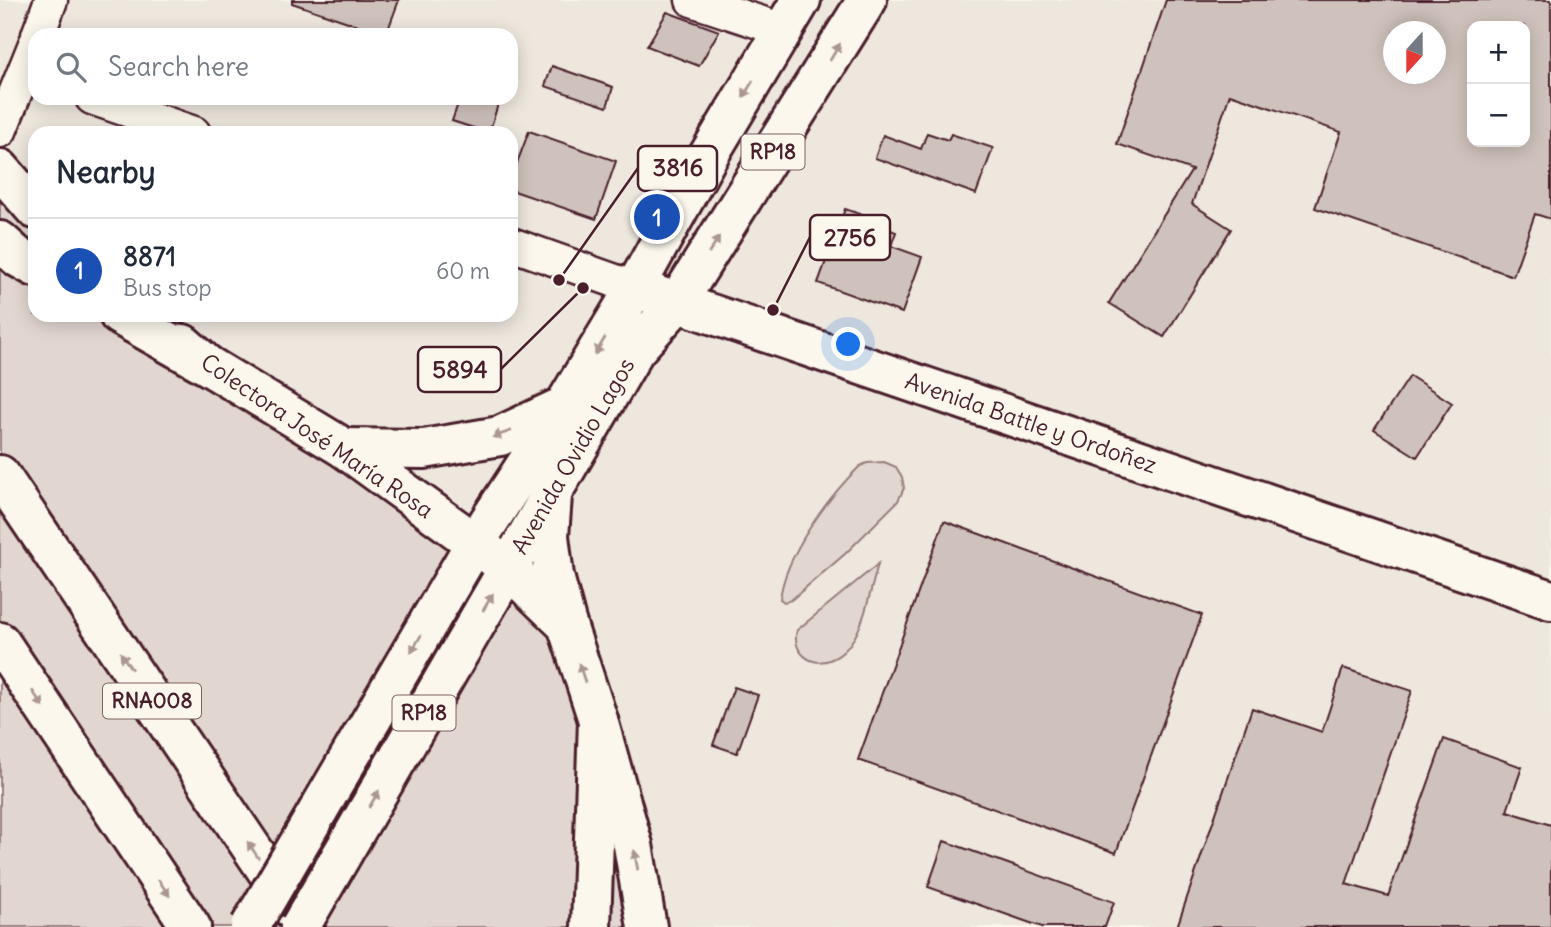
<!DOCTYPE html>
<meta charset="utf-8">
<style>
:root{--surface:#fff;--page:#f6f6f7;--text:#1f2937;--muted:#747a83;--line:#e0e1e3;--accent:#ea580c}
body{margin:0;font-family:Delius,sans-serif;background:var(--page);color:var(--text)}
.controls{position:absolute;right:21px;top:21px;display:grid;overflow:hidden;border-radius:14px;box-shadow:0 4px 18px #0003}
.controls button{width:63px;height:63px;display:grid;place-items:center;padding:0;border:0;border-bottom:2px solid var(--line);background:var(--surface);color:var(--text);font:35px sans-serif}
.compass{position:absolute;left:1383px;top:21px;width:63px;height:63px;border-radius:50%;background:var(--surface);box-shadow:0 4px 18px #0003;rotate:201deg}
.you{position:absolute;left:849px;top:345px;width:24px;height:24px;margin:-18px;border:5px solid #fff;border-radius:50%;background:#1a73e8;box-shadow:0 0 0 10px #1a73e833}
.badge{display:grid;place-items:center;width:46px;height:46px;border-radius:50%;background:var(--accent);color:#fff;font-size:23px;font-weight:700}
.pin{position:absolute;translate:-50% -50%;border:4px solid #fff;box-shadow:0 2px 7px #0006}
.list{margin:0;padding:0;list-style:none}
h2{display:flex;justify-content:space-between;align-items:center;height:91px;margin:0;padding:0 28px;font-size:30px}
h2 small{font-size:23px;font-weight:400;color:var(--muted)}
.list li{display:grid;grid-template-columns:46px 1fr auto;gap:21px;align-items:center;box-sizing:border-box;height:105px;padding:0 28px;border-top:2px solid var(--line)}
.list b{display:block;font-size:26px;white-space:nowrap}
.list p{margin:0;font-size:23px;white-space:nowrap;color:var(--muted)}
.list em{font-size:23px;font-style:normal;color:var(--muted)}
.icon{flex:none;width:38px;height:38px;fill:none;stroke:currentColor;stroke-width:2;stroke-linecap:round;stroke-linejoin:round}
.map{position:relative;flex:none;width:1551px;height:927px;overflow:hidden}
.search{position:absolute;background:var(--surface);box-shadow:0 4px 18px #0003;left:28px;top:28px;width:490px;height:77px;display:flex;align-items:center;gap:18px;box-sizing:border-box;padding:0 24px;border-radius:21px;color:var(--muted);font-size:26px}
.panel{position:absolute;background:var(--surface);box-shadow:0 4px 18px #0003;left:28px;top:126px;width:490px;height:196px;border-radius:21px}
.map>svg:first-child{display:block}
.built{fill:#eee7de;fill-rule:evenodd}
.green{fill:#e2d7d0;stroke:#967b7e;stroke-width:2}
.building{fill:#cfc2bc;stroke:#4a1f2b;stroke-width:2;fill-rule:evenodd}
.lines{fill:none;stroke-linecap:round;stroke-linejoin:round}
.minor-casing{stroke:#4a1f2b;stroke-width:37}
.secondary-casing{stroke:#4a1f2b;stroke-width:44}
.primary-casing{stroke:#4a1f2b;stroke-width:44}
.motorway-casing{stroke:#4a1f2b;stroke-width:44}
.minor{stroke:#fbf7ec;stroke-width:32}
.secondary{stroke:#fbf7ec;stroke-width:38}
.primary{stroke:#fbf7ec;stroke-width:38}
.motorway{stroke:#fbf7ec;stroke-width:38}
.primary-bridge-casing{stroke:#4a1f2b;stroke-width:44;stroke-linecap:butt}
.primary-bridge{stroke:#fbf7ec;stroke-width:38}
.oneway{fill:#ab9695}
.labels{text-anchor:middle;stroke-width:7;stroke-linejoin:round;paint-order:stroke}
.shield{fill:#fbf7ec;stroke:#7f6065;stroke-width:2}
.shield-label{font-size:21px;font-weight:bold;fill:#4a1f2b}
.street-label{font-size:23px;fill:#4a1f2b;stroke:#fbf7ec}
.leader{fill:none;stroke:#4a1f2b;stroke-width:2.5}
.callout-dot{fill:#4a1f2b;stroke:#fbf7ec;stroke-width:2.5}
.callout{fill:#fbf7ec;stroke:#4a1f2b;stroke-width:2.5}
.callout-label{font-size:24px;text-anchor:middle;font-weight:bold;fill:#4a1f2b}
</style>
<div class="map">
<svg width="1551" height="927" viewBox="0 0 1551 927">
<rect width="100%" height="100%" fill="#fbf7ec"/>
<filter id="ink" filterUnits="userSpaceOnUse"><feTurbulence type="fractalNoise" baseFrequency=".0143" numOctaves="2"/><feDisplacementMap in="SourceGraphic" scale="14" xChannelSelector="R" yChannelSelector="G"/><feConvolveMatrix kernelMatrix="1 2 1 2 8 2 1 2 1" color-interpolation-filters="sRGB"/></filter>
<g filter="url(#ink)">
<path class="built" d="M 0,0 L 1551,0 L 1551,927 L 647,927 L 150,315 L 511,315 L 511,133 L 35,133 L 35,209 L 0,169 ZM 1472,26 L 1525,26 L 1525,142 L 1472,142 ZM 1394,32 L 1436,32 L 1436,74 L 1394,74 ZM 35,35 L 511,35 L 511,98 L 35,98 Z"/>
<path class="green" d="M 0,169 L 35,209 L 35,315 L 150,315 L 567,625 L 647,927 L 0,927 Z
M 884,462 L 896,467 L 902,477 L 904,488 L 898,501 L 845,554 L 791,600 L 784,602 L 780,599 C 785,555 829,496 860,466 L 867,463 Z
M 878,564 C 872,584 864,626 852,641 C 848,648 840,656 832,659 C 811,669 791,651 797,630 Z"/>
<path class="building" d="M 292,0 L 399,0 L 386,35 L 292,3 Z
M 1166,0 L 1551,0 L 1551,219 L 1535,214 L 1513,276 L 1315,208 L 1341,132 L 1230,94 L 1192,204 L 1231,229 L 1164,337 L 1109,303 L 1192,170 L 1117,144 ZM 1472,26 L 1525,26 L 1525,142 L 1472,142 ZM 1394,32 L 1436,32 L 1436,74 L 1394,74 Z
M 667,12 L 719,31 L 699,66 L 647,46 Z
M 552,66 L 613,87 L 607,107 L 545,86 Z
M 460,98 L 500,98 L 489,133 L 452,121 Z
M 529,131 L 616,161 L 596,219 L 511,190 L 511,179 Z
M 927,133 L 948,140 L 951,134 L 993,148 L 976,194 L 875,158 L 883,135 L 921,149 Z
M 845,209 L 871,218 L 870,222 L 896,232 L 891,246 L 922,257 L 902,313 L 818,283 Z
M 1410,376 L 1452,403 L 1417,457 L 1374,430 Z
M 944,521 L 1202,615 L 1116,853 L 858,760 Z
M 1343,668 L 1412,691 L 1346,884 L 1388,896 L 1444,739 L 1522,767 L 1507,811 L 1551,825 L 1551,927 L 1177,927 L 1252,708 L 1322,732 Z
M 734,687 L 758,695 L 737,753 L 713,745 Z
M 944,841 L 1114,902 L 1105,927 L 1042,927 L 928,887 Z"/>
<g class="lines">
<defs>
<path id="minor" d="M 692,0 L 783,30
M 38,35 L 51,0
M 92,98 L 194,133
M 0,131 L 35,44
M 511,244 L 635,288"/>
<path id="secondary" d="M 0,169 L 35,209
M 635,288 L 1551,600
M 183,344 L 207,365 L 344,448 L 475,543 L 508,568 L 567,625 L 598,720 L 633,845 L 647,927"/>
<path id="primary" d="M 344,448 L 424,449 L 500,436 L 564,406
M 552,496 L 549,536 L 554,576 L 567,625
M 318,811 L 475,543 L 564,406 L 635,288 L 707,158 L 801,0
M 340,858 L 635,350 L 677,303 L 867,0"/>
<path id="motorway" d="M 0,241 L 19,258 L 35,267
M 119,315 L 207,365
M 0,475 L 305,927
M 0,642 L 191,927
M 591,927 L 598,720"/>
</defs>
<use href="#minor" class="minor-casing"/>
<use href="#secondary" class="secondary-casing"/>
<use href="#primary" class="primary-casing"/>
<use href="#motorway" class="motorway-casing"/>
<use href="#minor" class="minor"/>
<use href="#secondary" class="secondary"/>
<use href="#primary" class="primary"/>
<use href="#motorway" class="motorway"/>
<defs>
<path id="primary-bridge" d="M 250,927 L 318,811
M 300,927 L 340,858"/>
</defs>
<use href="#primary-bridge" class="primary-bridge-casing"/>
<use href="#primary-bridge" class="primary-bridge"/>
</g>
<defs><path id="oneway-solid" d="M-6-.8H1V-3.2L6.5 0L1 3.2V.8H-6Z" transform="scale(1.75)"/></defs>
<g class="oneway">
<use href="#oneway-solid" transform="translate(835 52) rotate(-59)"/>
<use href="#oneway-solid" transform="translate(748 89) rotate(121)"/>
<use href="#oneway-solid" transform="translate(714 245) rotate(-58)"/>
<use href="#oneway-solid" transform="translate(600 346) rotate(121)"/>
<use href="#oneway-solid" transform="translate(502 434) rotate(161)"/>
<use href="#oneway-solid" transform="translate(488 602) rotate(-60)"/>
<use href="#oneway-solid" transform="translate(416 644) rotate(120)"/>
<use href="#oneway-solid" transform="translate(126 661) rotate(-124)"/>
<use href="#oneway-solid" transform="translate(582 673) rotate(-108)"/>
<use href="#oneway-solid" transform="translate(38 699) rotate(56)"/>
<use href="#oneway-solid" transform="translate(374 799) rotate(-60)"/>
<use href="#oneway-solid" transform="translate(253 850) rotate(-124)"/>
<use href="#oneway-solid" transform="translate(636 860) rotate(-100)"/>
<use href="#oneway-solid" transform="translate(164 888) rotate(56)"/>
</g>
</g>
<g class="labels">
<g class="shield">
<rect x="741.5" y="134.5" width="63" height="35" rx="5"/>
<rect x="103" y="683.5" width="98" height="35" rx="5"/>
<rect x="392.5" y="695.5" width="63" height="35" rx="5"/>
</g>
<g class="shield-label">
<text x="773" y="159">RP18</text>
<text x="152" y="708">RNA008</text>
<text x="424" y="720">RP18</text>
</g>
<g class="street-label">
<text transform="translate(1031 423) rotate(19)" y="8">Avenida Battle y Ordoñez</text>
<text transform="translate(317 436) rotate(34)" y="8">Colectora José María Rosa</text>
<text transform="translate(573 456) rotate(-60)" y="8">Avenida Ovidio Lagos</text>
</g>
</g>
<path class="leader" d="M559 280L638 168M773 310L810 237M583 288L501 369"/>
<g class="callout-dot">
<circle cx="559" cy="280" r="7"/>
<circle cx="773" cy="310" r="7"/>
<circle cx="583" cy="288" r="7"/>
</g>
<g class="callout">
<rect x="638" y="146" width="79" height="45" rx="7"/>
<rect x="810" y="215" width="80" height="45" rx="7"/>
<rect x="418" y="347" width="83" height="45" rx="7"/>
</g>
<g class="callout-label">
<text x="678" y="176">3816</text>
<text x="850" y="246">2756</text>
<text x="460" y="378">5894</text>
</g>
</svg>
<div class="controls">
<button>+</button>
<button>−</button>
</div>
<svg class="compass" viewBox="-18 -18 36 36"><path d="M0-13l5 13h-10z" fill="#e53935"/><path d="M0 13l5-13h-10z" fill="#747a83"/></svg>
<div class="you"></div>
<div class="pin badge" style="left:657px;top:217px;background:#1a4fb4">1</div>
<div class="search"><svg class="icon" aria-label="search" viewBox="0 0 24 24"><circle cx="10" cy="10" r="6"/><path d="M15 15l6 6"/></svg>Search here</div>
<section class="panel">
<h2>Nearby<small></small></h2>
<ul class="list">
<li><span class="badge" style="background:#1a4fb4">1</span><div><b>8871</b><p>Bus stop</p></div><em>60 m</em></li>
</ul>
</section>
</div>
